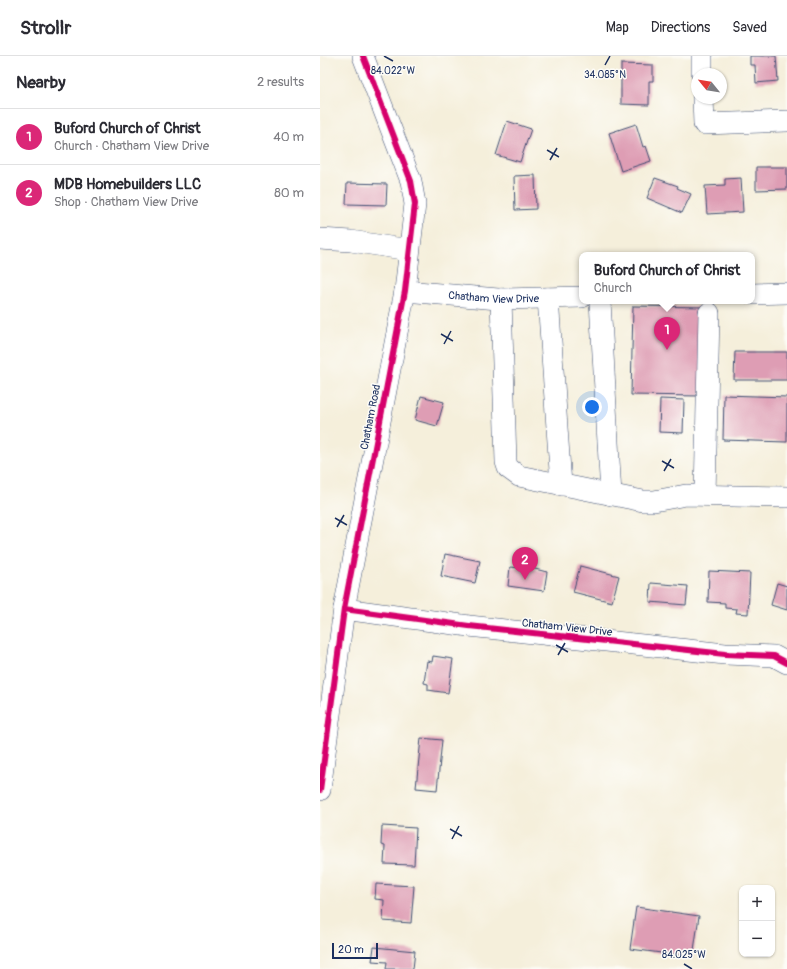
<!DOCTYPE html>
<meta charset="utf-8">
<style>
:root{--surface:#fff;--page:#f7f7f7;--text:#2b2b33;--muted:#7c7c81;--line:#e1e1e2;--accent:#db2777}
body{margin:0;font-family:Pangolin,sans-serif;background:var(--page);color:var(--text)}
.controls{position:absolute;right:12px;bottom:12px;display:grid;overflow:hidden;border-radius:8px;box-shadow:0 1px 3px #0004}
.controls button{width:36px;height:36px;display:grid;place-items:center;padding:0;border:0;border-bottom:1px solid var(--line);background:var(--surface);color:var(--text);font:20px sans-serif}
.compass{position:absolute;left:371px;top:12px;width:36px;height:36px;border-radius:50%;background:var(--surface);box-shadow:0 1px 3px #0004;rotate:300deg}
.scale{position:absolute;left:12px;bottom:10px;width:46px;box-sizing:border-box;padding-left:4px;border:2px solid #1b2f5e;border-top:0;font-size:11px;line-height:14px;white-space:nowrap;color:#1b2f5e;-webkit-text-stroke:3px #fdfcf7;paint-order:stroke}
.you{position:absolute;left:272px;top:351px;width:14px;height:14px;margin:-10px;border:3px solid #fff;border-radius:50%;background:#1a73e8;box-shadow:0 0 0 6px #1a73e833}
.badge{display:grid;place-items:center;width:26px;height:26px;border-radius:50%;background:var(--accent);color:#fff;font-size:13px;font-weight:700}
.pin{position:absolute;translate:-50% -33px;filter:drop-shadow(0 1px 2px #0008)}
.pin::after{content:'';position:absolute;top:21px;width:14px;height:12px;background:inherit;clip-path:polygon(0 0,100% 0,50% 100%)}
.popup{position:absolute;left:259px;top:196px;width:176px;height:52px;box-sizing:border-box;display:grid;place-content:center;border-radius:8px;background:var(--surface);filter:drop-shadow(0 1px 3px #0005);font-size:13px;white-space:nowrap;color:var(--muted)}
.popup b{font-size:15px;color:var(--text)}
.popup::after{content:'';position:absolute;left:50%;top:100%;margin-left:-8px;border:8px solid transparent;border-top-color:var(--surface)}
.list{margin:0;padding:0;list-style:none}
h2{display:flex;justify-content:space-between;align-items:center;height:52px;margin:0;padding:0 16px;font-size:17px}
h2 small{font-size:13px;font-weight:400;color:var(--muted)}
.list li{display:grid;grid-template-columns:26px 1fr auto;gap:12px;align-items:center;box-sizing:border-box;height:56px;padding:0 16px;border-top:1px solid var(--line)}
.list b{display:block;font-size:15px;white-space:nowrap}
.list p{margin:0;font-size:13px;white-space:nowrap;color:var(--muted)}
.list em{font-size:13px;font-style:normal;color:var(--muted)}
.map{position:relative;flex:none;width:467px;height:913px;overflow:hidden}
header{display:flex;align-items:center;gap:24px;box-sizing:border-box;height:56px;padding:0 20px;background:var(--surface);border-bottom:1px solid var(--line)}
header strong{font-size:19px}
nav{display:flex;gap:22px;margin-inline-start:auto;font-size:14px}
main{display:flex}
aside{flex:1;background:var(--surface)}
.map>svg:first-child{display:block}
.building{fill:#de9db4}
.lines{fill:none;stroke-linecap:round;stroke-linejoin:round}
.minor-casing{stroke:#3c4c71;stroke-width:22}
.minor{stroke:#fff;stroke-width:21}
.cycleway-casing{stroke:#fdfcf7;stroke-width:8}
.cycleway{stroke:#d6006c;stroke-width:6}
.ticks{fill:none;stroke:#1b2f5e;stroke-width:1.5}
.labels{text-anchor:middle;stroke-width:3;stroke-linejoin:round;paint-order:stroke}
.street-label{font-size:11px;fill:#1b2f5e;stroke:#fdfcf7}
.ticks-label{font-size:10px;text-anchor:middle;fill:#1b2f5e;stroke:#fdfcf7;stroke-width:3;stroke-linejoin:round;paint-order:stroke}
</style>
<header>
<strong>Strollr</strong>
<nav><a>Map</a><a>Directions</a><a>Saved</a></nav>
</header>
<main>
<aside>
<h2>Nearby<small>2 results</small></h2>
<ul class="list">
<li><span class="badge">1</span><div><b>Buford Church of Christ</b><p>Church · Chatham View Drive</p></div><em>40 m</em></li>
<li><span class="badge">2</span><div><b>MDB Homebuilders LLC</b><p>Shop · Chatham View Drive</p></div><em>80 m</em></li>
</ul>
</aside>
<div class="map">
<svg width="467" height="913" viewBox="0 0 467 913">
<rect width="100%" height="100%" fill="#fdfcf7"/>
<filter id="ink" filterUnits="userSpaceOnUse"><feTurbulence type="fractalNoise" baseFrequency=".025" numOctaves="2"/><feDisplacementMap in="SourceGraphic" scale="8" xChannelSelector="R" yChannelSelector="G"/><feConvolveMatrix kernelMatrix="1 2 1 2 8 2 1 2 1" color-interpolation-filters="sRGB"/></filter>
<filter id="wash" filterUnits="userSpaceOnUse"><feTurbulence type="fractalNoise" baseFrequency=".012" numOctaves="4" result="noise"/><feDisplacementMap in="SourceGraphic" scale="16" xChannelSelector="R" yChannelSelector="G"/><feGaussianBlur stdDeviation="0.9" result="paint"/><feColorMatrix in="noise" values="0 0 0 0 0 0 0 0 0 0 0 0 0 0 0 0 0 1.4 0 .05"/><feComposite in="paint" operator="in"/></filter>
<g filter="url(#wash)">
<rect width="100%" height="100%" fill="#f5efdb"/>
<g id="blocks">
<path class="building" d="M 430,0 L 456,0 L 458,25 L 436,27 L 435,9 L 430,9 Z
M 301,8 L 333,9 L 333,25 L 329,25 L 329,49 L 301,48 Z
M 187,65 L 211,73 L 200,106 L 176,99 Z
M 316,68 L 323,91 L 326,90 L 331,105 L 301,115 L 289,77 Z
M 436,111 L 467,111 L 467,133 L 436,134 Z
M 215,119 L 216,153 L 195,154 L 194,120 Z
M 335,122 L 358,130 L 357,132 L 371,138 L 362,157 L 327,142 Z
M 421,122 L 423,156 L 387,158 L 385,130 L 405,129 L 405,123 Z
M 27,127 L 67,128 L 66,149 L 26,148 Z
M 313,250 L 384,251 L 381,340 L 311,339 Z
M 415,296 L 467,296 L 467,324 L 414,324 Z
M 404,339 L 467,341 L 467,386 L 403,384 Z
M 101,340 L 124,346 L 117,370 L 95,364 Z
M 340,343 L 364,344 L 363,377 L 339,376 Z
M 125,498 L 160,505 L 155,527 L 121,520 Z
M 203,510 L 227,516 L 224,535 L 188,530 L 190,511 L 202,512 Z
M 260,510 L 299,520 L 292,546 L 253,536 Z
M 389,515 L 430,517 L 428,558 L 416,557 L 417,553 L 405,552 L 405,547 L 388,546 Z
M 331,527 L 368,530 L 366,549 L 330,546 Z
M 457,527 L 467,530 L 467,554 L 451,549 Z
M 113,600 L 133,603 L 128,637 L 108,634 L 108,628 L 104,627 L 107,605 L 112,606 Z
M 101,682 L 122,684 L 117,734 L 96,732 Z
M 62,770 L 96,772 L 94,809 L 64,808 L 65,790 L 61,789 Z
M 56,828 L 94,830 L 91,867 L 63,865 L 64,844 L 55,843 Z
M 316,851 L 379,860 L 373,901 L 310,893 Z
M 54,891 L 95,895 L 93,913 L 66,913 L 67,906 L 52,905 Z"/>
</g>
</g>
<g filter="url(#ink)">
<use href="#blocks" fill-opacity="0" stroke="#3c4c71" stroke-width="1"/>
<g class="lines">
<defs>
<g id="minor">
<path d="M 382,0 L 382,18"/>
<path d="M 383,42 L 384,68 L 467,65"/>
<path d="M 0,183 L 31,185 L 89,194"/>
<path id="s1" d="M 85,235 L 178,243 L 262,241"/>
<path d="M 432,238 L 467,237"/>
<path d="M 228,242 L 241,429"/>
<path d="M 181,243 L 186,406 L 188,412 L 199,420 L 323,445 L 334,445 L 366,439 L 467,441"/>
<path d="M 280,245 L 291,439"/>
<path d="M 385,439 L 389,257"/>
<path d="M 24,553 L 149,570 L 405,598 L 454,600 L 467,607"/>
<path d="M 0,734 L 24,553 L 85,235 L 95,148 L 91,125 L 43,0"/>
</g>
</defs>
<use href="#minor" class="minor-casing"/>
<use href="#minor" class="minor"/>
<defs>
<path id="cycleway" d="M 24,553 L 149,570 L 405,598 L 454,600 L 467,607
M 0,734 L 24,553 L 85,235 L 95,148 L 91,125 L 43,0"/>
</defs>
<use href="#cycleway" class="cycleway-casing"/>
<use href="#cycleway" class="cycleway"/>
</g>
</g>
<path class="ticks" d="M 64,0 L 73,5M 285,9 L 290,0M 227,94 L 239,101M 230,104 L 237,92M 121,278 L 133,285M 124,288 L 131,275M 342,405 L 354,412M 344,415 L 351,403M 15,462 L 27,469M 17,471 L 24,459M 236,589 L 248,596M 238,599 L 245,587M 130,773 L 142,780M 132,783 L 139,770M 364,908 L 372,913"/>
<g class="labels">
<g class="street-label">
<text dy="4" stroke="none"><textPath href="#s1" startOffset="89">Chatham View Drive</textPath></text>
<text transform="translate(50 361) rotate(-79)" y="4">Chatham Road</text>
<text transform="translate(247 571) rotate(6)" y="4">Chatham View Drive</text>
</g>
</g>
<g class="ticks-label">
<text x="73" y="18">84.022°W</text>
<text x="285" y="22">34.085°N</text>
<text x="364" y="902">84.025°W</text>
</g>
</svg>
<div class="controls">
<button>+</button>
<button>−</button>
</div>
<svg class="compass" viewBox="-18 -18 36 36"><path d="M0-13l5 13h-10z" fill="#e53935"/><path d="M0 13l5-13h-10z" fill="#7c7c81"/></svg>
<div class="scale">20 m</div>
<div class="you"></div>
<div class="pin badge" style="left:347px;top:294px">1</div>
<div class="popup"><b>Buford Church of Christ</b>Church</div>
<div class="pin badge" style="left:205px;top:524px">2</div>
</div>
</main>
